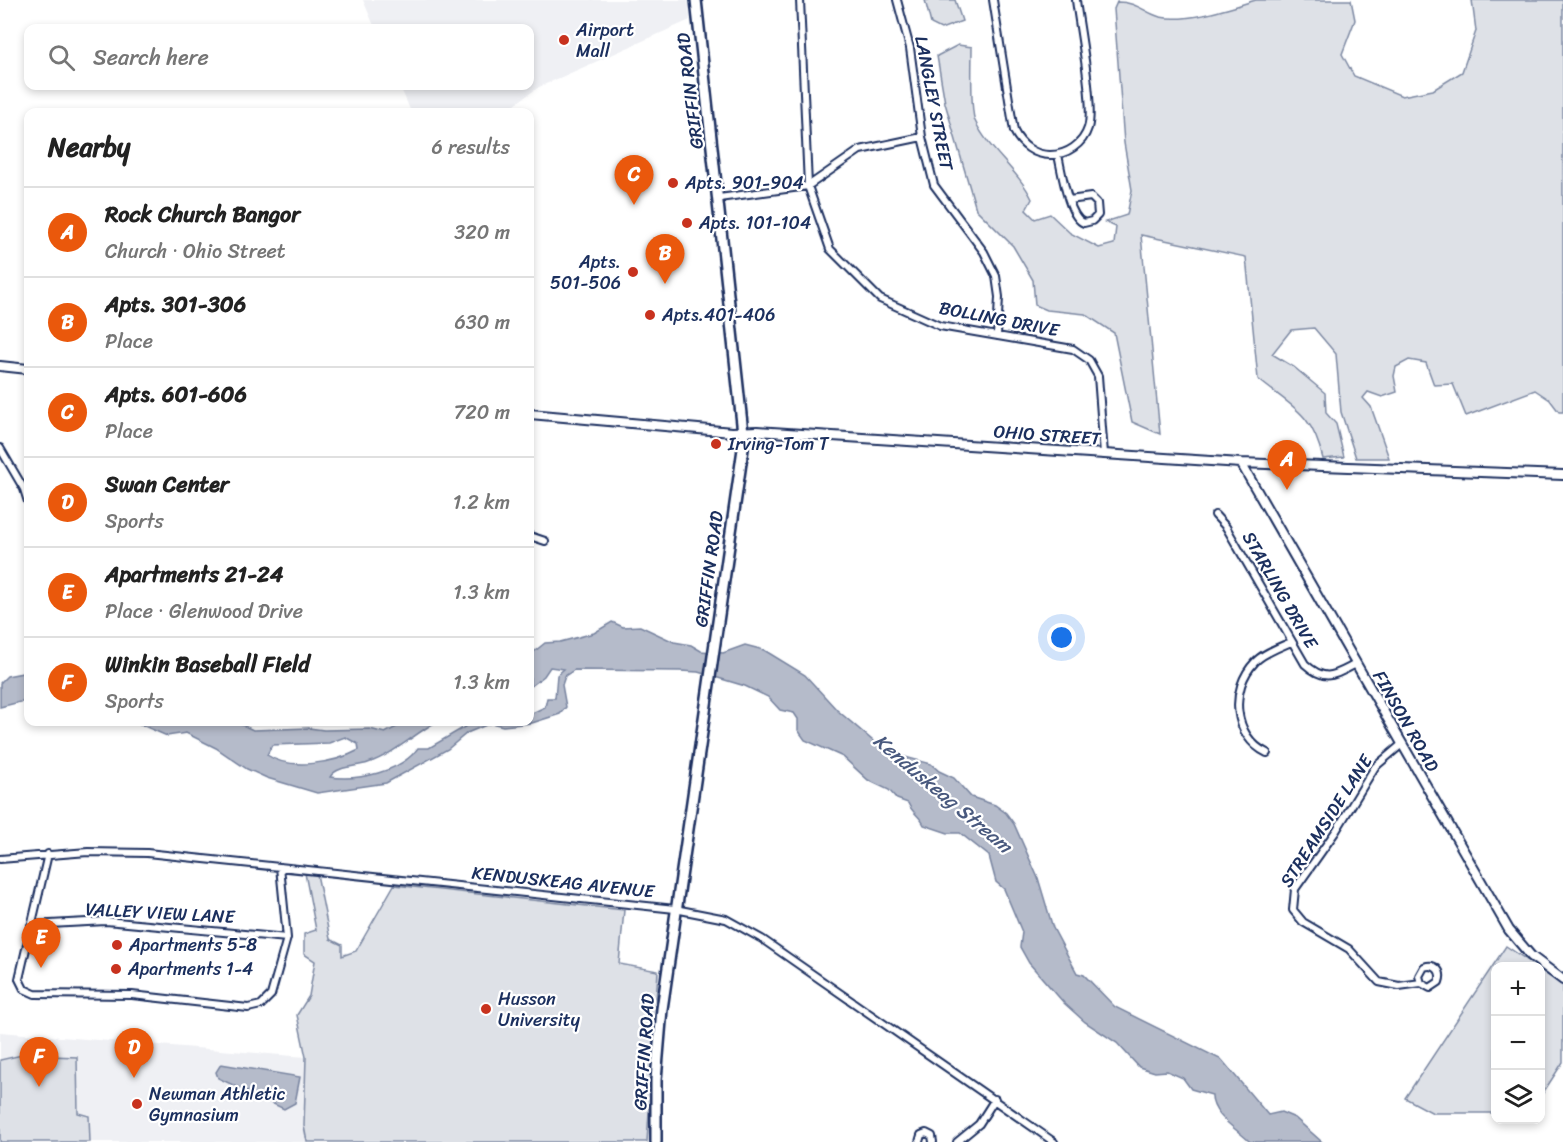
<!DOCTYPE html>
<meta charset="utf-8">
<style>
:root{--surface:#fff;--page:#f6f6f6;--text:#222;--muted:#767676;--line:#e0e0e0;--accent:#ea580c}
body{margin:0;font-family:Sriracha,sans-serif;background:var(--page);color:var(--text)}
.controls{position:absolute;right:18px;bottom:18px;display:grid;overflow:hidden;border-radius:12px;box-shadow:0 3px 9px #0003}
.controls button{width:54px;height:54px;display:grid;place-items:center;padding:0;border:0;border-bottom:2px solid var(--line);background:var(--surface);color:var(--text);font:30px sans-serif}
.you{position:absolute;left:1062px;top:638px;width:21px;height:21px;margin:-15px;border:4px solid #fff;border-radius:50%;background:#1a73e8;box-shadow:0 0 0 9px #1a73e833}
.badge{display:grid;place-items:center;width:39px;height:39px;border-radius:50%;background:var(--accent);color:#fff;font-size:20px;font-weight:700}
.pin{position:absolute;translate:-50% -50px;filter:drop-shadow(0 2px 3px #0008)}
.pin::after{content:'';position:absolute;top:32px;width:21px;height:18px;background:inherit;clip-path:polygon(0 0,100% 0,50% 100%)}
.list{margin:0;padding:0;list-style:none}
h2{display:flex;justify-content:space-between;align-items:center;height:78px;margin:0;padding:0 24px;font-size:26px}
h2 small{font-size:20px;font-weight:400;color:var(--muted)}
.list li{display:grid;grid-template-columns:39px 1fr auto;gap:18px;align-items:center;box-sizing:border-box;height:90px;padding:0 24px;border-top:2px solid var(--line)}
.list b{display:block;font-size:22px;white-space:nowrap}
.list p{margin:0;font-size:20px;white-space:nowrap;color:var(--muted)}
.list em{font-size:20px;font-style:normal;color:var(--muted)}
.icon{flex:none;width:33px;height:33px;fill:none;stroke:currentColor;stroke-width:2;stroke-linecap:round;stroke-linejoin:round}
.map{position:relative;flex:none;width:1563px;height:1142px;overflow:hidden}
.search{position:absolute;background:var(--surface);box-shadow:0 3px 9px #0003;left:24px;top:24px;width:510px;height:66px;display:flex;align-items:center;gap:15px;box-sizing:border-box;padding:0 21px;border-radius:12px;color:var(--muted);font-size:22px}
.panel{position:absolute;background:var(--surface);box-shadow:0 3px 9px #0003;left:24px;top:108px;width:510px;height:618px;border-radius:12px}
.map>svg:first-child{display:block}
.built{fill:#eff0f4}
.green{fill:#dee1e7;stroke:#7c88a2;stroke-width:1.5}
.water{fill:#b5bbca;stroke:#77839f;stroke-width:1.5;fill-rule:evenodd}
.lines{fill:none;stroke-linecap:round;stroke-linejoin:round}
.minor-casing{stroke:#1b2f5e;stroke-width:10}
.tertiary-casing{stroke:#1b2f5e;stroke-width:12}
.secondary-casing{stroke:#1b2f5e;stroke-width:14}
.minor{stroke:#fff;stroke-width:6}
.tertiary{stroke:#fff;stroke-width:8}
.secondary{stroke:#fff;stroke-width:9}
.poi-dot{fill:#c8321e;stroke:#fff;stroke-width:2}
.labels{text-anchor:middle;stroke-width:4.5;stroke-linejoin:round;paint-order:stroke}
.poi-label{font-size:18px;fill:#1b2f5e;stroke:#fff;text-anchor:start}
.street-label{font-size:18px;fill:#1b2f5e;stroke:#fff}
.water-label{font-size:20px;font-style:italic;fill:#49597e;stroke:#fff}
</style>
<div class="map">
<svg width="1563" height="1142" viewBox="0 0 1563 1142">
<rect width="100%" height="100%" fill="#fff"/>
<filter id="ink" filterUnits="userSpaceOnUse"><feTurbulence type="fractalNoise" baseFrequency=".0167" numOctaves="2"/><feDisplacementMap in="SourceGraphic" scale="12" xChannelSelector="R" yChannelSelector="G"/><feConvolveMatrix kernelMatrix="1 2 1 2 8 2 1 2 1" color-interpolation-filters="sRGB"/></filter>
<g filter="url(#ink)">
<path class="built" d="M 363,0 L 688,0 L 690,20 L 539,87 L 504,112 L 411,112 L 400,86 L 530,86 L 530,28 L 375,28 Z
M 325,952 L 613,961 L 661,972 L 650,1079 L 650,1142 L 0,1142 L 0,1032 L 306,1057 Z"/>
<path class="green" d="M 925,0 L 955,0 L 962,21 L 941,29 L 931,24 Z
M 1256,0 L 1351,0 L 1355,20 L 1342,54 L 1354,76 L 1402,96 L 1433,90 L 1462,72 L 1476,31 L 1472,0 L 1563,0 L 1563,412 L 1559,412 L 1550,400 L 1535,390 L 1466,416 L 1453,384 L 1434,385 L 1426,363 L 1409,360 L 1396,367 L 1394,376 L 1397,392 L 1382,397 L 1368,392 L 1363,398 L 1371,407 L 1389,458 L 1356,458 L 1341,412 L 1336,354 L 1314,328 L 1291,330 L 1272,354 L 1294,367 L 1325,393 L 1326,413 L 1336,424 L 1344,457 L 1323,459 C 1312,412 1293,408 1258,379 L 1246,257 L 1141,235 L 1160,434 L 1132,422 L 1114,333 L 1085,314 L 1047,310 L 1035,305 L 1033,280 L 1013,246 L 976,209 L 945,103 L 937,56 L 958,45 L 972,47 C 972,62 970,110 975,121 C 989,151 1018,170 1032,199 L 1026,210 L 1035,219 L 1050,214 L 1070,233 L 1099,248 L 1114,244 L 1116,227 L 1105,222 L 1127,215 L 1132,190 L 1124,143 L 1114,9 L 1117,2 C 1138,2 1143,12 1160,17 C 1188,23 1230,8 1256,0 Z
M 305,873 L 317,874 L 330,939 L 342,945 L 342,956 L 356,951 L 394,885 L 624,910 L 619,964 L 658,971 L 647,1142 L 307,1142 L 304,1126 L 306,1057 L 297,1015 L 309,996 L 315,961 L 304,954 L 304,934 L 316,930 Z
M 1506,946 L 1536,966 L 1496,966 L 1495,1113 L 1433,1113 L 1405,1098 Z
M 1540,970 L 1563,985 L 1563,1062 L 1541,1096 Z
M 22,1055 L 77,1057 L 78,1113 L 89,1116 L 90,1142 L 0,1142 L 0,1060 Z"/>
<path class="water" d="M 612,622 L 623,627 L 640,626 L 674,642 L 691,645 L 701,651 L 723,653 L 745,645 L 764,650 L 805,675 L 837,710 L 886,752 L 931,764 L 939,771 L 954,778 L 971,797 L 995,805 L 1006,813 L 1014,824 L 1038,878 L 1053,928 L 1077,973 L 1084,975 L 1115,1007 L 1222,1060 L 1268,1115 L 1281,1112 L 1295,1118 L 1322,1142 L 1250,1142 C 1237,1129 1211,1115 1212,1095 L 1191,1089 L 1183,1078 L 1167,1071 L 1155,1072 L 1139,1067 L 1117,1043 L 1085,1022 L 1064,1003 L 1029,963 L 1020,947 L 1022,932 L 1004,889 L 996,882 L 989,856 L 960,833 L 948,833 L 924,825 C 920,816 912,813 908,803 L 897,799 L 889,790 L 868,780 L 843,757 L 805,740 L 798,730 L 798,719 L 794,713 L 780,710 L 768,697 L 745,686 L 698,672 L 680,671 L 574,670 L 565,676 L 562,685 L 566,707 L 560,714 L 532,723 L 503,726 L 491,723 L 467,733 L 448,749 L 386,783 L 317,793 L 267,778 L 247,769 L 216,748 L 186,733 L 167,736 L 135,722 L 236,722 L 253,730 L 309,728 L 324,730 L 370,729 L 385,733 L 406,722 L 436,722 C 413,735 394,754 368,763 C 357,767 336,766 330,777 C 358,781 401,772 418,748 L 429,748 L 473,722 L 530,722 L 530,714 L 545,707 L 547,698 L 555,698 L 557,675 L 564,669 L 550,667 L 544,676 L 530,687 L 530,655 L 545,643 L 560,642 L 594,633 ZM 345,737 L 358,744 L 359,750 C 335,763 290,771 267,755 L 272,745 L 329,743 Z
M 28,672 L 28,700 L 0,707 L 0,683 L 7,676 Z
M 221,1064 L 300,1077 L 295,1103 L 284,1109 L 218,1078 L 216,1072 Z"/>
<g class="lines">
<defs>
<path id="minor" d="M 800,0 L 808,186 L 830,249 L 880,299 L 940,326 L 1073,349 L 1089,360 L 1098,376 L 1104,454
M 897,0 L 910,48 L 922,137 L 934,185 L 984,252 L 996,276 L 999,297 L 997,336
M 993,0 L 1014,131 C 1021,145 1034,155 1050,155 C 1067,155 1083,144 1088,128 C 1095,107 1079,26 1076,0
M 1058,155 C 1062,172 1068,217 1084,223 L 1092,221 L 1098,215 L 1097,203 L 1091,197 L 1069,200
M 719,198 L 808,186 L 860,150 L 922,137
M 0,448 L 24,489 L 28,502
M 1215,515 L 1226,527 L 1305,664 C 1326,683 1334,675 1356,664
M 530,536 L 545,541
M 1402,744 L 1375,767 L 1336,831 L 1295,889 L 1293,910 L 1303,922 L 1349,949 L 1379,982 L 1399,986 L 1421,983 L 1430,988 L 1439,982 C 1443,971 1435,963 1424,967 L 1419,976 L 1421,983
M 1267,753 C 1233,737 1229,689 1255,662 C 1263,653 1280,647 1291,642
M 48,854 L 19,979 L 24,989 L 35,994 L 132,995 L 248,1008 L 261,1005 L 271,995 L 287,938 L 280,867
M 0,859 L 88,852 L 147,853 L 675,909 L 726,919 L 762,939 L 1054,1142
M 31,925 L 106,921 L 287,938
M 919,1142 L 921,1135 L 926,1133 L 932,1136 L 933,1142
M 957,1142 L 979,1124 L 995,1099"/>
<path id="tertiary" d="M 0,366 L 28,369
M 530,414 L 732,432 L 757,431 L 1241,463 L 1563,475
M 1241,463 L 1509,930 L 1531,956 L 1563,980"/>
<path id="secondary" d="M 656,1142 L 656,1080 L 662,1009 L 744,442 L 696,0"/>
</defs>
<use href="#minor" class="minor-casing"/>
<use href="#tertiary" class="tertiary-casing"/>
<use href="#secondary" class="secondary-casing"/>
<use href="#minor" class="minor"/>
<use href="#tertiary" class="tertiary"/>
<use href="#secondary" class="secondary"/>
</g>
</g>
<g class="poi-dot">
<circle cx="564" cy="40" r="6"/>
<circle cx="673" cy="183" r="6"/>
<circle cx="687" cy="223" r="6"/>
<circle cx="633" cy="272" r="6"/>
<circle cx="650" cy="315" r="6"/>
<circle cx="716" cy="444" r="6"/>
<circle cx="117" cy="945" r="6"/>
<circle cx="116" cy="969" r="6"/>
<circle cx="486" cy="1009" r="6"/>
<circle cx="137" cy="1104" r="6"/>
</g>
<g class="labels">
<g class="poi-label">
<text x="576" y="36">Airport<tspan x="576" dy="21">Mall</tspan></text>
<text x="685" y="189">Apts. 901-904</text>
<text x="699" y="229">Apts. 101-104</text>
<text x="621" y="268" text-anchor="end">Apts.<tspan x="621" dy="21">501-506</tspan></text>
<text x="662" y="321">Apts.401-406</text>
<text x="728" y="450">Irving-Tom T</text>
<text x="129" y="951">Apartments 5-8</text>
<text x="128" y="975">Apartments 1-4</text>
<text x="498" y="1005">Husson<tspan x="498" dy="21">University</tspan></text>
<text x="149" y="1100">Newman Athletic<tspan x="149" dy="21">Gymnasium</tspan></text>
</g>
<g class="street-label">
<text transform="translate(690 91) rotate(-97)" y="6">GRIFFIN ROAD</text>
<text transform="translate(934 103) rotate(79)" y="6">LANGLEY STREET</text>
<text transform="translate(999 319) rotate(11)" y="6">BOLLING DRIVE</text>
<text transform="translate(1047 435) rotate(4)" y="6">OHIO STREET</text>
<text transform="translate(709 569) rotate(-82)" y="6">GRIFFIN ROAD</text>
<text transform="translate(1280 590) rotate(60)" y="6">STARLING DRIVE</text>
<text transform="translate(1406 721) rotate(60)" y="6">FINSON ROAD</text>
<text transform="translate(1326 821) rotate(-57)" y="6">STREAMSIDE LANE</text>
<text transform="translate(563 882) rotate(6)" y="6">KENDUSKEAG AVENUE</text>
<text transform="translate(160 913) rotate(3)" y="6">VALLEY VIEW LANE</text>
<text transform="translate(644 1052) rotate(-86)" y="6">GRIFFIN ROAD</text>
</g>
<g class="water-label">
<text transform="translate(943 793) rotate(40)" y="7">Kenduskeag Stream</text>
</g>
</g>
</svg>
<div class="controls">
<button>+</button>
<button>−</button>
<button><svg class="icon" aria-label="layers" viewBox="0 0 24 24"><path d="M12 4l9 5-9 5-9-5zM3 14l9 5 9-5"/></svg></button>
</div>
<div class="you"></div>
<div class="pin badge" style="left:1287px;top:490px">A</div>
<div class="pin badge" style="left:665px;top:284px">B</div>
<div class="pin badge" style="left:634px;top:205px">C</div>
<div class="pin badge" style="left:134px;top:1078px">D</div>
<div class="pin badge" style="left:41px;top:968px">E</div>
<div class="pin badge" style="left:39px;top:1087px">F</div>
<div class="search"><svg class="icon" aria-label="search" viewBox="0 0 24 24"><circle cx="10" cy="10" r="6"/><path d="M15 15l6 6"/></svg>Search here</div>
<section class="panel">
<h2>Nearby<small>6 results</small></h2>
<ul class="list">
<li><span class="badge">A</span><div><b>Rock Church Bangor</b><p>Church · Ohio Street</p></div><em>320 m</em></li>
<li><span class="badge">B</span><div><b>Apts. 301-306</b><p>Place</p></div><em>630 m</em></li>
<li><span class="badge">C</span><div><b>Apts. 601-606</b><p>Place</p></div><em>720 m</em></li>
<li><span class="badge">D</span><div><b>Swan Center</b><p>Sports</p></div><em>1.2 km</em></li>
<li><span class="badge">E</span><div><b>Apartments 21-24</b><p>Place · Glenwood Drive</p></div><em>1.3 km</em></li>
<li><span class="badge">F</span><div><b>Winkin Baseball Field</b><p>Sports</p></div><em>1.3 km</em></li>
</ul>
</section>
</div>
